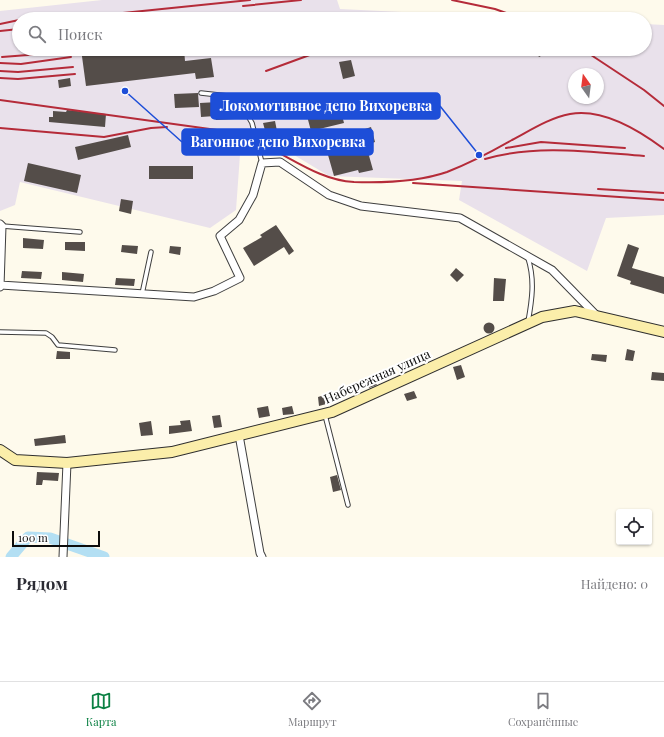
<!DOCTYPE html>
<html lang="ru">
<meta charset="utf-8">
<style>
:root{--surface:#fff;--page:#f7f7f7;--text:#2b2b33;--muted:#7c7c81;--line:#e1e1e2;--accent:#0b8043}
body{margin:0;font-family:"Playfair Display",serif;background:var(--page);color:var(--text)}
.controls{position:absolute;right:12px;bottom:12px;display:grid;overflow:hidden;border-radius:4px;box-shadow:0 1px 3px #0004}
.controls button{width:36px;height:36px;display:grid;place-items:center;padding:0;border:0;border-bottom:1px solid var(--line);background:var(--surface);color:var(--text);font:20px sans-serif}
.compass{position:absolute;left:568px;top:68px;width:36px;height:36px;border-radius:50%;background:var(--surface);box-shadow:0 1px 3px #0004;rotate:346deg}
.scale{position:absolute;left:12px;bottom:10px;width:88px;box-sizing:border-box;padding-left:4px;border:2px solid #0c0c0c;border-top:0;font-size:11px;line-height:14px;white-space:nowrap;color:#0c0c0c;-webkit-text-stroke:3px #fff;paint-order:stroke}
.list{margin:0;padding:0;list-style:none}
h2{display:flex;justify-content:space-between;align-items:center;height:52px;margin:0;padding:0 16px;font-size:17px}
h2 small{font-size:13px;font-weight:400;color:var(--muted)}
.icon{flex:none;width:22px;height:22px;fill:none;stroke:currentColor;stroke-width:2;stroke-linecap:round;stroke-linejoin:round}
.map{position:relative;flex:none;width:664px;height:557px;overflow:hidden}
.search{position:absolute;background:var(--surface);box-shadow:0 1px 3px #0004;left:12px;right:12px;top:12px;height:44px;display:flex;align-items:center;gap:10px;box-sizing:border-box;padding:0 14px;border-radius:22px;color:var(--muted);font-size:15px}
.sheet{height:124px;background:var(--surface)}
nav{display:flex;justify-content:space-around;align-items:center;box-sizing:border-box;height:56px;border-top:1px solid var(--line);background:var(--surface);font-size:11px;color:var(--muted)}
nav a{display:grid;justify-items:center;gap:2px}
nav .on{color:var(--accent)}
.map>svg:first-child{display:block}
.industrial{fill:#e9e1eb;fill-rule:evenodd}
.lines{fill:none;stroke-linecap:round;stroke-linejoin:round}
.river{stroke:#b3dff3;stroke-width:11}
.building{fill:#544d49}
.lane-casing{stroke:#3f3f3f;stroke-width:5.5}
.street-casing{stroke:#3f3f3f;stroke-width:9}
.secondary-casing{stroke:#2e2e2e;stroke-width:12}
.lane{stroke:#fff;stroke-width:3.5}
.street{stroke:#fff;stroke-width:7}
.secondary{stroke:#fbeeaa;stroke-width:10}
.rail{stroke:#b52b39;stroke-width:2}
.labels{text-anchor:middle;stroke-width:4;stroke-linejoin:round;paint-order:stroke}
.street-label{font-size:13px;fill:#0c0c0c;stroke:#fff}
.leader{fill:none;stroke:#1d4ed8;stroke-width:1.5}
.callout-dot{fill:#1d4ed8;stroke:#fff;stroke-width:1.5}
.callout{fill:#1d4ed8;stroke:#1d4ed8;stroke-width:1.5}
.callout-label{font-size:14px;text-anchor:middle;font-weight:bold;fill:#fff}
</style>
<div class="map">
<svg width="664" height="557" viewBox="0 0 664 557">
<rect width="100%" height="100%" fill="#fefaec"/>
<path class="industrial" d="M 102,0 L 337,0 L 340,9 L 548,19 L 19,19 L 19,49 L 645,49 L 645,24 L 664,25 L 664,215 L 606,218 L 587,271 L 459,200 L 462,181 L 329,176 L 259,134 L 241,141 L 236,210 L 210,228 L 20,182 L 15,205 L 0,211 L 0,11 ZM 574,74 L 598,74 L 598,98 L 574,98 Z"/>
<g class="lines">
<path class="river" d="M 11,557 L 28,537 L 50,538 L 104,557"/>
</g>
<path class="building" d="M 227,12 L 227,19 L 201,19 L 200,16 Z
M 81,49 L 184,49 L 185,61 L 211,58 L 214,77 L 196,79 L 195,73 L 86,86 Z
M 523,49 L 541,49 L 543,50 L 540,57 Z
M 351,60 L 355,76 L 343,79 L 339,62 Z
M 70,78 L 71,86 L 59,88 L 58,80 Z
M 198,93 L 199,107 L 175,108 L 174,94 Z
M 218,98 L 234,100 L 235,119 L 216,120 L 215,116 L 201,117 L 200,103 L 218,102 Z
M 310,99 L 312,106 L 338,100 L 344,123 L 311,131 L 307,116 L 296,119 L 292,103 Z
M 67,110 L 106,114 L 105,127 L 49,122 L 49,117 L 53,117 L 53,111 L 66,112 Z
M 275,121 L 277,131 L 266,134 L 263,123 Z
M 371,127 L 375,142 L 369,144 L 365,129 Z
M 351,131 L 355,148 L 366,145 L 373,170 L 359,173 L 358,170 L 334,176 L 328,155 L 332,154 L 328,137 Z
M 128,135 L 131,147 L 78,160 L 75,147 Z
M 28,163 L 81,175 L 77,193 L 24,181 Z
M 149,166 L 193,166 L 193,179 L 149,179 Z
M 121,199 L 133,201 L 131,214 L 119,211 Z
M 276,225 L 294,251 L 289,255 L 284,247 L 254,266 L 243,248 L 262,237 L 260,235 Z
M 23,238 L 44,240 L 43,249 L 23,248 Z
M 65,242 L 85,242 L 85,251 L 65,250 Z
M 628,244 L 639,248 L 632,268 L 664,277 L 664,294 L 630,284 L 631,281 L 617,276 Z
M 122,245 L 138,246 L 137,254 L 121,252 Z
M 170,246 L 181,247 L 180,255 L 169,253 Z
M 456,268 L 464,275 L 457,282 L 450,275 Z
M 22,271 L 42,272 L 41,279 L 21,278 Z
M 62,272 L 84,274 L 83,282 L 62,280 Z
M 116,278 L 135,279 L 134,286 L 115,285 Z
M 494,278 L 506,279 L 504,301 L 493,301 Z
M483.5 328a5.5 5.5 0 1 1 11 0a5.5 5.5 0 1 1-11 0Z
M 627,349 L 635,351 L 633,361 L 625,360 Z
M 57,351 L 70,352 L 70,359 L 56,359 Z
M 592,354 L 607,355 L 606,362 L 591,360 Z
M 461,365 L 465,377 L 457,380 L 453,367 Z
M 388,370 L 390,377 L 376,383 L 377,385 L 369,388 L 365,379 Z
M 652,372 L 664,373 L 664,381 L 651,380 Z
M 414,391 L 417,398 L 407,401 L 404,394 Z
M 328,394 L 330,403 L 319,406 L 318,397 Z
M 268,406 L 270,416 L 259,418 L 257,408 Z
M 292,406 L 294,414 L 283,415 L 282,408 Z
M 220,415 L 222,427 L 214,428 L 212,416 Z
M 190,420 L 192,431 L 169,434 L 169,426 L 181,425 L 180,421 Z
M 151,421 L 153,435 L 141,436 L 139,423 Z
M 65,435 L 66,443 L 35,446 L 34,439 Z
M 37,472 L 59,473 L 58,481 L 43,480 L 42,485 L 36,485 Z
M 337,475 L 341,490 L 333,492 L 330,477 Z"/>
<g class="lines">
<defs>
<path id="lane" d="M 201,93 L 237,97 L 252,123 L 262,163
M 2,226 L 80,232
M 142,294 L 151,252
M 528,322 C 532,300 535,280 528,258
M 0,332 L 46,333 L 52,337 L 58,345 L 115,350
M 325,415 L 348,505"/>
<path id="street" d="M 0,224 L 2,226 L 0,287
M 0,285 L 194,297 L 214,291 L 240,278 L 220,236 L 239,220 L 253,195 L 262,163 L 280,162 L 329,195 L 361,206 L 460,218 L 552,270 L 598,317
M 239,435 L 260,553 L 262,557
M 63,557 L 67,463"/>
<path id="secondary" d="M 0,450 L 15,460 L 67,463 L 172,452 L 332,412 L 542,317 L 575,311 L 664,332"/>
</defs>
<use href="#lane" class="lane-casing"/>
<use href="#street" class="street-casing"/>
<use href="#secondary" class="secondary-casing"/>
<use href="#lane" class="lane"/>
<use href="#street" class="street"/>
<use href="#secondary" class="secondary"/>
<path class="rail" d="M 452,0 L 495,9 L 523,19
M 243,6 L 301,0
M 24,19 L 69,14
M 64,19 L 250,0
M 446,19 L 472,14 L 498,15
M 0,24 L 19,20
M 0,31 L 19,29
M 582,49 L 644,90 L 664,106
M 2,57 L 67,52
M 0,63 L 21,64 L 71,57
M 0,71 L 18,72 L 73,67
M 266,71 L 326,49
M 0,78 L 18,79 L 75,74
M 0,100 L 217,130 C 231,133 244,136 257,142 C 290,156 318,180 354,182 C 385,183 418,182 447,172 C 470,163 491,152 512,140 C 531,130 549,118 570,114 C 602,108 640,131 664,149
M 0,128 L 104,137 L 151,128 L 167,127
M 506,148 L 541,142 L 625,148
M 485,159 C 537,144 591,152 644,156
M 413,183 L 664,200
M 598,189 L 664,193"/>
</g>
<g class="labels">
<g class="street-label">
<text transform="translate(377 376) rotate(-24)" y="5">Набережная улица</text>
</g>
</g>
<path class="leader" d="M479 155L440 106M125 91L182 142"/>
<g class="callout-dot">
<circle cx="479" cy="155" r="4"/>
<circle cx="125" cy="91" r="4"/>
</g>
<g class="callout">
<rect x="211" y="93" width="229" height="26" rx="4"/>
<rect x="182" y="129" width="191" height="26" rx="4"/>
</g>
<g class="callout-label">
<text x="326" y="111">Локомотивное депо Вихоревка</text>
<text x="278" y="147">Вагонное депо Вихоревка</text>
</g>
</svg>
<div class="controls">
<button><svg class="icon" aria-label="locate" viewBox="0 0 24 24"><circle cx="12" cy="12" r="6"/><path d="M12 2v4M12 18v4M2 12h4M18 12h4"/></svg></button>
</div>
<svg class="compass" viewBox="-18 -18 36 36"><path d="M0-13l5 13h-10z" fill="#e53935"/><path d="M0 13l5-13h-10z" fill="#7c7c81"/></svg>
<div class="scale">100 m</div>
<div class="search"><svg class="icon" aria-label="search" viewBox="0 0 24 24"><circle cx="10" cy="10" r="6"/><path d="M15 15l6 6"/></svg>Поиск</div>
</div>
<section class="sheet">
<h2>Рядом<small>Найдено: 0</small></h2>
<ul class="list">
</ul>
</section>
<nav>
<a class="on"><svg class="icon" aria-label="map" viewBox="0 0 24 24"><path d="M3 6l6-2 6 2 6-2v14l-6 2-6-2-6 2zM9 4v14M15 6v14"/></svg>Карта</a>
<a><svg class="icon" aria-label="directions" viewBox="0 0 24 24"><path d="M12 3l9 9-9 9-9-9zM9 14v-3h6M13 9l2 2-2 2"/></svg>Маршрут</a>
<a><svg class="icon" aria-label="saved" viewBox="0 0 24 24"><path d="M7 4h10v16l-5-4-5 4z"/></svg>Сохранённые</a>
</nav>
